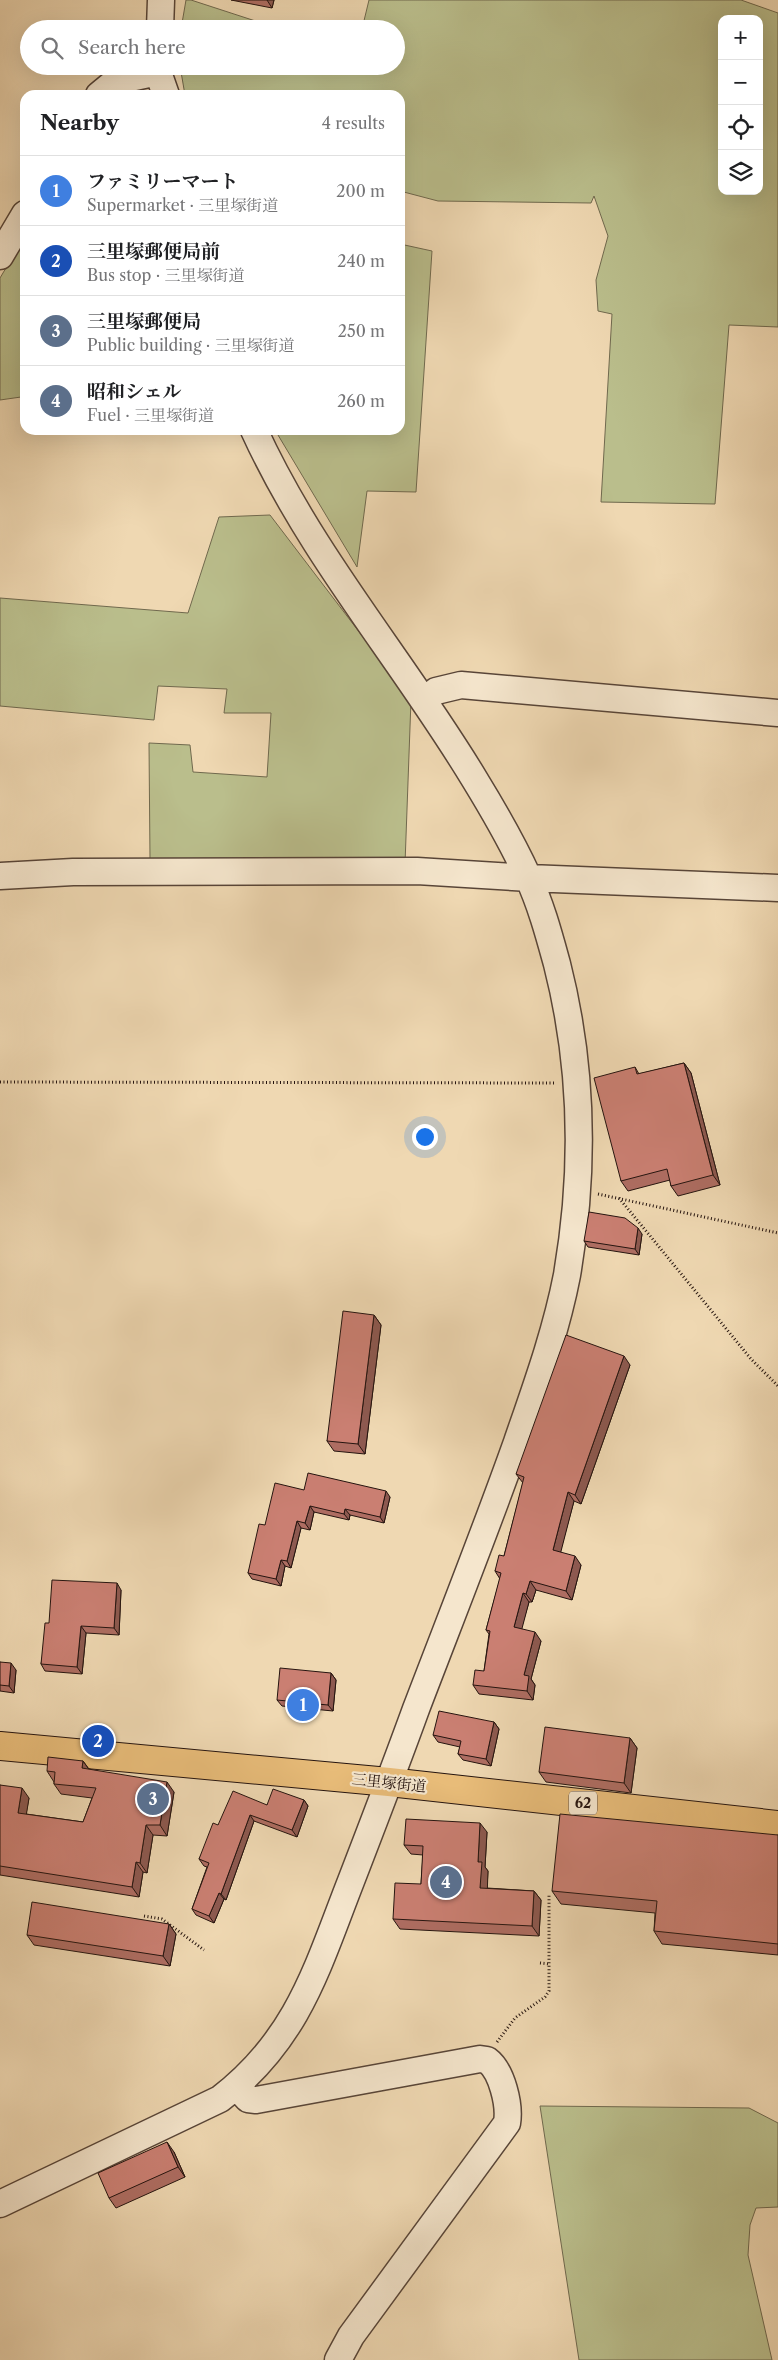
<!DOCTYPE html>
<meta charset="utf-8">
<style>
:root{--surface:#fff;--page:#f2f2f2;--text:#202124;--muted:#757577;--line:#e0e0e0;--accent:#8f2418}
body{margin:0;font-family:"Libre Caslon Text","Noto Serif JP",serif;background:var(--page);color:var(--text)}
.controls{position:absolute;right:15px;top:15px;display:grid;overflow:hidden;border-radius:10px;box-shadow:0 5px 20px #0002}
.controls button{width:45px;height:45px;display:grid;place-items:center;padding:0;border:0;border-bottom:1px solid var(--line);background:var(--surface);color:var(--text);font:25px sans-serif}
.you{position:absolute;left:424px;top:1136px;width:18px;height:18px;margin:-12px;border:4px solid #fff;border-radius:50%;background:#1a73e8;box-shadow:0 0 0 8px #1a73e833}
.badge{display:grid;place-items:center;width:32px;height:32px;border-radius:50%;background:var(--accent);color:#fff;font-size:16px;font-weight:700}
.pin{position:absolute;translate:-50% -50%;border:2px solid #fff;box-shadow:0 1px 5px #0006}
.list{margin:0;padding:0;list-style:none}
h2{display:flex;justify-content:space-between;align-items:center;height:65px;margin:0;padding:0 20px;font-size:21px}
h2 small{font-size:16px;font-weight:400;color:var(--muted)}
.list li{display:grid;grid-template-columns:32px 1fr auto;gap:15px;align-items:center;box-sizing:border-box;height:70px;padding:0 20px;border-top:1px solid var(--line)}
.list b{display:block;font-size:19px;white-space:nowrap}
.list p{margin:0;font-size:16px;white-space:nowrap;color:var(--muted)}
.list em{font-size:16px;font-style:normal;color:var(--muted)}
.icon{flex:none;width:28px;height:28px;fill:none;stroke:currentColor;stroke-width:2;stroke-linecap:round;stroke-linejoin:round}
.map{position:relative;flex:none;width:778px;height:2360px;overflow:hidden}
.search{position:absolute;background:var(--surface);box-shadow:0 5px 20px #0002;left:20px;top:20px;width:385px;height:55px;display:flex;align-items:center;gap:12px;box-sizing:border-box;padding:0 18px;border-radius:28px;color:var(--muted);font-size:19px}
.panel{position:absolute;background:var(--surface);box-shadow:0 5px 20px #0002;left:20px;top:90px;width:385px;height:345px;border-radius:15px}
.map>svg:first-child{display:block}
.green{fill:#babe8c;stroke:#70694e;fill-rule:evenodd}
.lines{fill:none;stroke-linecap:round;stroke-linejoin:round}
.minor-casing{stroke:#584538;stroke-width:29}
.major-casing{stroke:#25140f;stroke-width:30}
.path{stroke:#25140f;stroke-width:3;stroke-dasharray:1 2.5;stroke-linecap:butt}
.minor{stroke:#f5e6cd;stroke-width:26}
.major{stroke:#e8bc79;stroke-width:28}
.wall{fill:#ae6d62;stroke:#25140f}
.shaded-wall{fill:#8d5950;stroke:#25140f}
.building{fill:#ca7f72;stroke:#25140f}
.labels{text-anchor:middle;stroke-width:4.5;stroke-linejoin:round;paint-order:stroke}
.shield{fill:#f5e6cd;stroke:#635348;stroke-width:1}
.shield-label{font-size:14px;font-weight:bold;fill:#25140f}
.street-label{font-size:15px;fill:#25140f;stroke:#f5e6cd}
</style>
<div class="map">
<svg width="778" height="2360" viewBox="0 0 778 2360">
<rect width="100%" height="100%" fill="#efd8b2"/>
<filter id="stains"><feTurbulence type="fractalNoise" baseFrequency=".004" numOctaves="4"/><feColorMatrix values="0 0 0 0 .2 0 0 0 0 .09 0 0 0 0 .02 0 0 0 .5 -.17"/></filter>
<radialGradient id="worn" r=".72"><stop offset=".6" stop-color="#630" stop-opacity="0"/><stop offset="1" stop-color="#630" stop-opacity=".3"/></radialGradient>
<path class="green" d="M 186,0 L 191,0 L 280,29 L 181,29 Z
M 369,0 L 741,0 L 778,13 L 778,327 L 729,325 L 715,504 L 601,502 L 612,314 L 598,311 L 596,280 L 608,236 L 594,196 L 591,203 L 438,201 L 400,191 L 400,95 L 185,95 L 180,66 L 396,66 L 396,29 L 362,29 ZM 722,19 L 759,19 L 759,191 L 722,191 Z
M 25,236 L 25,378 L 21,397 L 0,400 L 0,278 Z
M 400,244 L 432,251 L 416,492 L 367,491 L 357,567 L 275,430 L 400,430 Z
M 270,515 L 411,700 L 405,864 L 150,859 L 149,743 L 190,745 L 193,772 L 267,777 L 271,713 L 224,713 L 227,689 L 158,686 L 154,720 L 0,706 L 0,598 L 188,613 L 219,517 Z
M 540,2106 L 749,2108 L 778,2123 L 778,2207 L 756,2208 L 750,2225 L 748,2255 L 772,2360 L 579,2360 Z"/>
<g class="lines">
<defs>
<path id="minor" d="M 160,29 L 161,0
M 158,66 L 158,72 L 166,95
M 99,95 L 116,81 L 158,72
M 0,256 L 25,214
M 425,700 L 436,691 L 461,685 L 778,713
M 0,876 L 73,872 L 417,871 L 529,878 L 778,888
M 236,2086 L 248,2099 L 256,2100 L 480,2059 L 487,2060 C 502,2071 510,2105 507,2123 L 351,2336 L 338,2360
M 0,2204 L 220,2099 C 298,2039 317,1968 351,1881 C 373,1824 395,1767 416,1709 C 450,1620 485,1532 517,1442 C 536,1387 556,1332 567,1275 C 585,1170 583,1066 557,964 C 549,935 541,905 528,877 C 513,844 494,811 475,780 C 404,662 312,557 254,430"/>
<path id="major" d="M 0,1746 L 389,1782 L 778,1825"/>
</defs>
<use href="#minor" class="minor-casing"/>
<use href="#major" class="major-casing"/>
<path class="path" d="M 0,1082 L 555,1083
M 598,1194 L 778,1233
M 619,1198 L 751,1359 L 778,1386
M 144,1916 L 162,1919 L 204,1950
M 540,1963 L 550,1964
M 497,2042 L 515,2018 L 545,1997 L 549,1991 L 549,1894"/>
<use href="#minor" class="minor"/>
<use href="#major" class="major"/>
</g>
<path class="wall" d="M 231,0 L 274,0 L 272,8 Z
M 684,1063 L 691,1073 L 720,1185 L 678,1196 L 671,1186 L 670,1180 L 628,1191 L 621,1181 L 635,1067 L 639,1074 Z
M 642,1234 L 639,1255 L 588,1247 L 584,1241 Z
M 374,1315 L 381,1325 L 365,1454 L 334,1451 L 327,1441 Z
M 630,1365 L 581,1504 L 574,1501 L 560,1552 L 581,1565 L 572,1600 L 536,1590 L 532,1602 L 529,1602 L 521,1629 L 541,1641 L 531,1679 L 535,1685 L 533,1700 L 479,1694 L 473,1685 L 484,1671 L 489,1634 L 486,1630 L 500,1579 L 495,1571 L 504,1556 L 523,1483 L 516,1474 Z
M 304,1490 L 390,1497 L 384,1523 L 350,1515 L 349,1520 L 314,1512 L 310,1530 L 301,1528 L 291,1568 L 285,1566 L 281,1586 L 252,1579 L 248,1573 L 265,1525 Z
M 121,1590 L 119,1635 L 86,1633 L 82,1674 L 45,1671 L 41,1664 L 49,1623 Z
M 0,1662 L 16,1670 L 14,1693 L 0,1691 Z
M 331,1673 L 336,1680 L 333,1711 L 282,1706 L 277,1700 Z
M 494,1722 L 499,1729 L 491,1766 L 463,1760 L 458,1754 L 460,1747 L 438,1742 L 433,1735 Z
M 630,1738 L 637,1748 L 631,1793 L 546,1782 L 539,1772 Z
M 83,1761 L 89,1769 L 174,1792 L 167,1836 L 153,1835 L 147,1873 L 143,1872 L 139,1897 L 0,1875 L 0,1785 L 29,1798 L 26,1814 L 83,1822 L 92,1798 L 61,1794 L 54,1784 L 54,1782 L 47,1771 Z
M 304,1800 L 308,1806 L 297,1837 L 254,1821 L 226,1900 L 224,1899 L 214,1923 L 196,1915 L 192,1909 L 207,1867 L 204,1866 L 199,1859 L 218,1825 L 267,1805 Z
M 487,1832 L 485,1867 L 488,1871 L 487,1888 L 534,1891 L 541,1900 L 539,1936 L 400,1929 L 393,1919 L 421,1884 L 423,1855 L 411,1854 L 404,1845 Z
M 778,1835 L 778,1955 L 662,1944 L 654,1931 L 655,1913 L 561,1904 L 552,1891 Z
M 169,1924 L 176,1934 L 170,1966 L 34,1945 L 27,1935 Z
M 174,2152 L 185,2177 L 116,2208 L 109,2198 Z"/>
<path class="shaded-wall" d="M 267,0 L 274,0 L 272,8 Z
M 684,1063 L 691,1073 L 720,1185 L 713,1175 Z
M 638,1228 L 642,1234 L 639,1255 L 635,1249 Z
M 374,1315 L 381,1325 L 365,1454 L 358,1444 Z
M 624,1356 L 630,1365 L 581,1504 L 575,1495 Z
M 386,1491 L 390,1497 L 384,1523 L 380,1517 Z
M 568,1492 L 574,1501 L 559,1559 L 553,1550 Z
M 310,1506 L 314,1512 L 310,1530 L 305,1523 Z
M 345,1509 L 350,1515 L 349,1520 L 344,1514 Z
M 297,1521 L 301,1528 L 291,1568 L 287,1561 Z
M 575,1556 L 581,1565 L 572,1600 L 566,1591 Z
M 281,1560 L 285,1566 L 281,1586 L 276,1579 Z
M 530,1581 L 536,1590 L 532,1602 L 526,1594 Z
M 117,1583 L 121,1590 L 119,1635 L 114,1628 Z
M 523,1593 L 529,1602 L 520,1636 L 514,1627 Z
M 81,1626 L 86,1633 L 82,1674 L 77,1667 Z
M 535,1632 L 541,1641 L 531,1679 L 535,1685 L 533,1700 L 527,1691 L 524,1675 Z
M 11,1663 L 16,1670 L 14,1693 L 9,1686 Z
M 331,1673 L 336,1680 L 333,1711 L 328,1705 Z
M 494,1722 L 499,1729 L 491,1766 L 486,1759 Z
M 630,1738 L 637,1748 L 631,1793 L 624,1783 Z
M 83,1761 L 90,1771 L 82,1768 Z
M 167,1782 L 174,1792 L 167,1836 L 160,1825 Z
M 22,1788 L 29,1798 L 25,1823 L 18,1813 Z
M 304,1800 L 308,1806 L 297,1837 L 292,1830 Z
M 250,1815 L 254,1821 L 226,1900 L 221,1894 Z
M 480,1823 L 487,1832 L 485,1867 L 488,1871 L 487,1898 L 480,1888 L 478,1862 Z
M 146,1825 L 153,1835 L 147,1873 L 140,1863 Z
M 136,1862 L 143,1872 L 139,1897 L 132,1887 Z
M 534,1891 L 541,1900 L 539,1936 L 532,1926 Z
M 219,1893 L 224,1899 L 214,1923 L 209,1916 Z
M 169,1924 L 176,1934 L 170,1966 L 163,1956 Z
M 167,2142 L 174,2152 L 185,2177 L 178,2167 Z"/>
<path class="building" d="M 684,1063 L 713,1175 L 671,1186 L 667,1169 L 621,1181 L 594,1078 L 635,1067 L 637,1074 Z
M 589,1212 L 625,1218 L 638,1228 L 635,1249 L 584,1241 Z
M 343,1311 L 374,1315 L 358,1444 L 327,1441 Z
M 566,1335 L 624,1356 L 575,1495 L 568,1492 L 553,1550 L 575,1556 L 566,1591 L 530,1581 L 526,1594 L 523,1593 L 514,1627 L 535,1632 L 524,1675 L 529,1676 L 527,1691 L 473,1685 L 475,1670 L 484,1671 L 490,1631 L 486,1630 L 501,1573 L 495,1571 L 499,1555 L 504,1556 L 524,1477 L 516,1474 Z
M 308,1473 L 386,1491 L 380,1517 L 345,1509 L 344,1514 L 310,1506 L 305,1523 L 297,1521 L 287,1561 L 281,1560 L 276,1579 L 248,1573 L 259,1524 L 265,1525 L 275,1483 L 304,1490 Z
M 52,1580 L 117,1583 L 114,1628 L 81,1626 L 77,1667 L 41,1664 L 45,1623 L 49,1623 Z
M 0,1662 L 11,1663 L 9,1686 L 0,1685 Z
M 280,1668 L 331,1673 L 328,1705 L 277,1700 Z
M 439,1711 L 494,1722 L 486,1759 L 458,1754 L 461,1741 L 433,1735 Z
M 545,1727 L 630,1738 L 624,1783 L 539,1772 Z
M 48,1757 L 83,1761 L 82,1768 L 167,1782 L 160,1825 L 146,1825 L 140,1863 L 136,1862 L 132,1887 L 0,1866 L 0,1785 L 22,1788 L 18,1813 L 83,1822 L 96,1788 L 54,1784 L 55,1772 L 47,1771 Z
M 273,1789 L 304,1800 L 292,1830 L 250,1815 L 221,1894 L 219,1893 L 209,1916 L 192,1909 L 209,1863 L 199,1859 L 213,1823 L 218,1825 L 233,1791 L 267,1805 Z
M 560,1814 L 778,1835 L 778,1944 L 654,1931 L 657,1901 L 552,1891 Z
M 406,1819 L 480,1823 L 478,1862 L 482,1862 L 480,1888 L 534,1891 L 532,1926 L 393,1919 L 395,1883 L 421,1884 L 423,1846 L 404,1845 Z
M 32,1902 L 169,1924 L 163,1956 L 27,1935 Z
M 167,2142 L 178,2167 L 109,2198 L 98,2173 Z"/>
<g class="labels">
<rect class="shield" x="569" y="1791.5" width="28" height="23" rx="4"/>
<g class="shield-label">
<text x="583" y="1808">62</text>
</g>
<g class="street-label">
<text transform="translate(389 1783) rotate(6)" y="5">三里塚街道</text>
</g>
</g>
<rect width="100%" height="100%" filter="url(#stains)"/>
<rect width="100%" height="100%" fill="url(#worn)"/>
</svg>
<div class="controls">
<button>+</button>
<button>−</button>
<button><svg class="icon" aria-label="locate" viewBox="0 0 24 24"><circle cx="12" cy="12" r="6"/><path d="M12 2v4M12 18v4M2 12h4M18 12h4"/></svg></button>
<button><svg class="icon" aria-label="layers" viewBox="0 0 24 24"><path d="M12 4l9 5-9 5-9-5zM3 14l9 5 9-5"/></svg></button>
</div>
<div class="you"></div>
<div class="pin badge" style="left:303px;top:1705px;background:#3f7fe0">1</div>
<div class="pin badge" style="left:98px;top:1741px;background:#1a4fb4">2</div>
<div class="pin badge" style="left:153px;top:1799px;background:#5c6f8a">3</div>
<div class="pin badge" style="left:446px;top:1882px;background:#5c6f8a">4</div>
<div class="search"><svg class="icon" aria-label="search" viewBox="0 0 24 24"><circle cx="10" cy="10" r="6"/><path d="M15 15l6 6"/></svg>Search here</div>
<section class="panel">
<h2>Nearby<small>4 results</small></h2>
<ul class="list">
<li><span class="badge" style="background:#3f7fe0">1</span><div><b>ファミリーマート</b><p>Supermarket · 三里塚街道</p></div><em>200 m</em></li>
<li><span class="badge" style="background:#1a4fb4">2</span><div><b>三里塚郵便局前</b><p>Bus stop · 三里塚街道</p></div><em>240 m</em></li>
<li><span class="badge" style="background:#5c6f8a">3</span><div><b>三里塚郵便局</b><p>Public building · 三里塚街道</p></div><em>250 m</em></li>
<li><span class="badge" style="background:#5c6f8a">4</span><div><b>昭和シェル</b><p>Fuel · 三里塚街道</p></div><em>260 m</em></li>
</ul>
</section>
</div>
